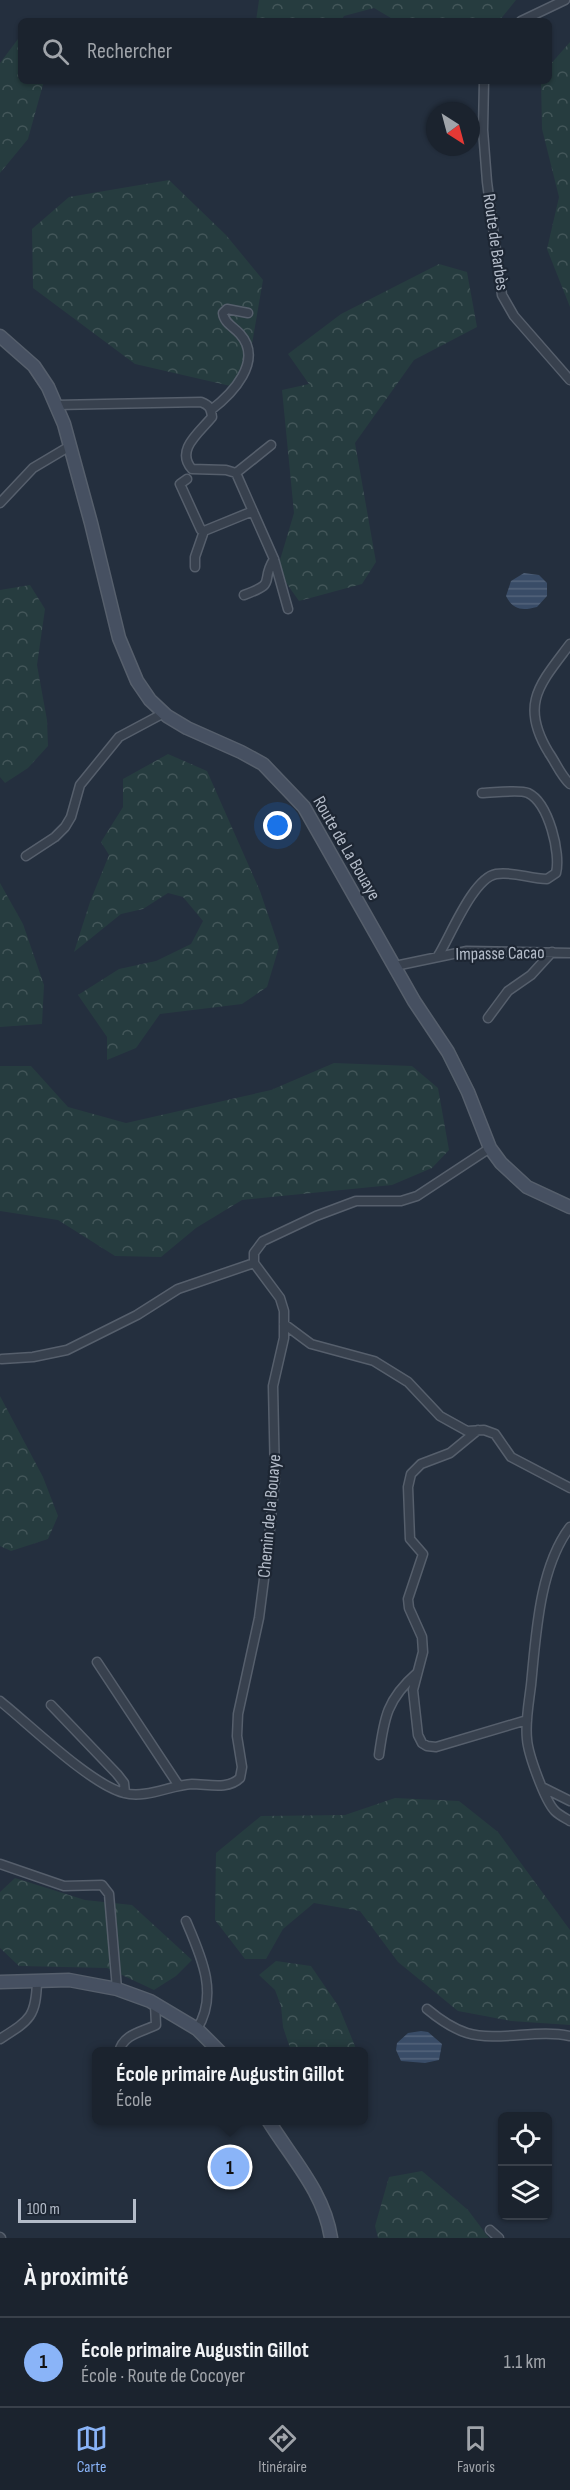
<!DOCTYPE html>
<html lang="fr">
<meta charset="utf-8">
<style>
:root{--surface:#1b232e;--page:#242b36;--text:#f1f3f6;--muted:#a0a4aa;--line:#39404a;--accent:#8ab4f8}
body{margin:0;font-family:"Sofia Sans Condensed",sans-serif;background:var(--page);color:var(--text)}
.controls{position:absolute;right:18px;bottom:18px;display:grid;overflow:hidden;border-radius:9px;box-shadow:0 2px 4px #0004}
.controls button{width:54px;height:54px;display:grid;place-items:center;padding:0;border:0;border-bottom:2px solid var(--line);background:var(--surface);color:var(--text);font:30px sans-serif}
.compass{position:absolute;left:426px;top:102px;width:54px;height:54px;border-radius:50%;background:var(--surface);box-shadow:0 2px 4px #0004;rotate:144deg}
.scale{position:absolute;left:18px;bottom:15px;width:118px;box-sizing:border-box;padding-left:6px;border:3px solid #b4bcc9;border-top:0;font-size:16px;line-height:21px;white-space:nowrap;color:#b4bcc9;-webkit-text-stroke:4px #1d2633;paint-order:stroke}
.you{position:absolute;left:278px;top:826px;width:21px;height:21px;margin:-15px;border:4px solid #fff;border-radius:50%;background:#1a73e8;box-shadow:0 0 0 9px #1a73e833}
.badge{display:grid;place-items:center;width:39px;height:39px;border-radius:50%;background:var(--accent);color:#111;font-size:20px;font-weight:700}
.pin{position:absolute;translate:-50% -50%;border:3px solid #fff;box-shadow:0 2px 6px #0006}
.popup{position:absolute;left:92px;top:2047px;width:276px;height:78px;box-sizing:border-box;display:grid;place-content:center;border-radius:9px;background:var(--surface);filter:drop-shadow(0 2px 4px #0005);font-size:20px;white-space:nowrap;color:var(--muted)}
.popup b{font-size:22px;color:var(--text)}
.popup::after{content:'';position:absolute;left:50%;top:100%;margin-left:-12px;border:12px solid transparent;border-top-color:var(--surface)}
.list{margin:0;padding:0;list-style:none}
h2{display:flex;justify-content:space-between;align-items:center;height:78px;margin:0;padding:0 24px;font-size:26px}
h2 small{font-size:20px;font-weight:400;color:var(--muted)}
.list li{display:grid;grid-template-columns:39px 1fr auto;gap:18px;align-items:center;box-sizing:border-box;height:90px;padding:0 24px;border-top:2px solid var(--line)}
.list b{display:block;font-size:22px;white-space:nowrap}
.list p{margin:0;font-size:20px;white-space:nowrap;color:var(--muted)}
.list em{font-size:20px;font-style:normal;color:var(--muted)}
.icon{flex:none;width:33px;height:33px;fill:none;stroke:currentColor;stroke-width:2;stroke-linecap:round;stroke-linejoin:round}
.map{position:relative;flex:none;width:570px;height:2238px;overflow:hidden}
.search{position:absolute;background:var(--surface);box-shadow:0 2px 4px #0004;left:18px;right:18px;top:18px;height:66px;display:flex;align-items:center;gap:15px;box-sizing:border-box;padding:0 21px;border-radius:9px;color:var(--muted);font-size:22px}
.sheet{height:168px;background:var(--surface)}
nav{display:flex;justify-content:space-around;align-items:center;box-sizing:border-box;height:84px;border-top:2px solid var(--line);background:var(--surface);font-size:16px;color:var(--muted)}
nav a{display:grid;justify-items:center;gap:3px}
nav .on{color:var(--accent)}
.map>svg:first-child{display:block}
.forest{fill:url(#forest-crowns)}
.water{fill:url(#water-rules)}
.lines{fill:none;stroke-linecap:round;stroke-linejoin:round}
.street-casing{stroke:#565f6c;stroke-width:11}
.secondary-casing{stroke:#565f6c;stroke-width:15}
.street{stroke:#38414e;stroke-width:8}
.secondary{stroke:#465061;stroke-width:12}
.labels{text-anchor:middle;stroke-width:4.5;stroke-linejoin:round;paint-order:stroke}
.street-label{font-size:18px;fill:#b4bcc9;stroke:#1d2633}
</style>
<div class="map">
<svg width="570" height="2238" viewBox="0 0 570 2238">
<defs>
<pattern id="forest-crowns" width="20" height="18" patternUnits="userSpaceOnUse" patternTransform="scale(1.5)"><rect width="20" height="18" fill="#263c3f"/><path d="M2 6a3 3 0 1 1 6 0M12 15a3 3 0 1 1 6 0" fill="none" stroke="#435659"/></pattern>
<pattern id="water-rules" width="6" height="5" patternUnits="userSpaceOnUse" patternTransform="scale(1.5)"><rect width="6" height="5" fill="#394c67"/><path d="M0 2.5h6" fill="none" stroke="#53647b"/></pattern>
</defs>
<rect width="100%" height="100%" fill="#242f3e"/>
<path class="forest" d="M 259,0 L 516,0 L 499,21 L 396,21 L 374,8 L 344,16 L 341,21 L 256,21 Z
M 21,35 L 21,81 L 44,81 L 28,139 L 0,173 L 0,63 Z
M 570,42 L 570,307 L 547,249 L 559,197 L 542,129 L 541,81 L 549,81 L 549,66 Z
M 169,180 L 226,235 L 263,280 L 252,344 L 235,387 L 135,364 L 33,288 L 32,229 L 69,197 Z
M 439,264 L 467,272 L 477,327 L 414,360 L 355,443 L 376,562 L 362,584 L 299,601 L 277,570 L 294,513 L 282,390 L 309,384 L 288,354 L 341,314 Z
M 30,585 L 45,609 L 37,665 L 47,720 L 48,746 L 28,768 L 5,783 L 0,777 L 0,590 Z
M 168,754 L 207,771 L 260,891 L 279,947 L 267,987 L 242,1004 L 160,1014 L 136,1048 L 107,1060 L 107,1037 L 78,995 L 119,969 L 156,961 L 191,944 L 203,921 L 183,897 L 168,893 L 143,909 L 121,914 L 74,952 L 90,902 L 109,855 L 101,842 L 123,807 L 123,779 Z
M 0,883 L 23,924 L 44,985 L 42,1024 L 0,1027 Z
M 334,1063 L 412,1066 L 438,1088 L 449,1150 L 432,1168 L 392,1185 L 242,1200 L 196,1228 L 161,1257 L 115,1256 L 58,1220 L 0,1211 L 0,1066 L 31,1066 L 68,1107 L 126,1123 L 271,1090 Z
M 0,1396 L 43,1477 L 58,1516 L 48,1539 L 11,1551 L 0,1546 Z
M 395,1798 L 459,1801 L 498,1832 L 570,1930 L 570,2025 L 511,2021 L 458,2011 L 398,1962 L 360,1911 L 314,1903 L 283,1929 L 266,1959 L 245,1959 L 215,1920 L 216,1853 L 261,1816 L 345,1815 Z
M 15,1878 L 85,1900 L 132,1905 L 192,1960 L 176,1976 L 154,1990 L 107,1968 L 19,1966 L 0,1948 L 0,1892 Z
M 276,1961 L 311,1966 L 339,2007 L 357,2051 L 291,2051 L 283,2027 L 281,2006 L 275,1990 L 259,1975 Z
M 422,2171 L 468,2210 L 489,2238 L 378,2238 L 375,2226 L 389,2177 Z"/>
<path class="water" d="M 524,573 L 539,575 L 547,583 L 547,596 L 537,607 C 522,611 513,610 506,596 L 511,581 Z
M 421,2031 L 428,2032 L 442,2044 L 439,2060 L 425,2063 L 401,2061 L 396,2050 L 397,2043 L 408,2033 Z"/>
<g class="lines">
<defs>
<path id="street" d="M 521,21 L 565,0
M 484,81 L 483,130 L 487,182 L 502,295 L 514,316 L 570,380
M 56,405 L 201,402 C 209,405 211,408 212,417 C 199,433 175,450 192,469 L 226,470 L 236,473 L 274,559 L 288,609
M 211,410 C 232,394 264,361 240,334 C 234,327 224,323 223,313 L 227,309 L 248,313
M 236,473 L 271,445
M 187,479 L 180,484 L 201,530 L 204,531 L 253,511
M 0,503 L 33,468 L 70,446
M 195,567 L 195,557 L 204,531
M 244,595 C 279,582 259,583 274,559
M 570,644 C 540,684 519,704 549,753 C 556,763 561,776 570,784
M 26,856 L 55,837 L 65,827 L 71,817 L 80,785 L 119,737 L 164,713
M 438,956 C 450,937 473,878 496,874 C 513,871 530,879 547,879 L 556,873 C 561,854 549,803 528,793 C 519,789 492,793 482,793
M 395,966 L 467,951 L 570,953
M 488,1018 L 508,991 L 531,975 L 552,952
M 284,1324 L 311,1344 L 374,1361 L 408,1382 L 440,1416 L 467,1431 L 484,1430 L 495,1434 L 511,1457 L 570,1488
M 2,1359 L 33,1357 L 67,1350 L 137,1315 L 178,1289 L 254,1263
M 478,1430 L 450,1453 L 421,1464 L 411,1474 L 408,1487 L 410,1539 L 423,1554 L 408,1599 L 409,1608 L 422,1637 L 423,1652 L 413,1690 L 418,1735 L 422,1743 L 427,1746 L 436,1747 L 527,1720
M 570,1527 C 539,1568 536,1635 531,1685 C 529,1702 525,1722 527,1739 C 528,1754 545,1801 555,1811 C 559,1815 565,1818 570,1821
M 97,1662 L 179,1786
M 0,1701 C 30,1725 90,1784 124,1793 C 146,1799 171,1785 192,1784 C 208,1784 228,1790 240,1778 L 242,1767 L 237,1736 L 238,1714 L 259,1618 L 268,1548 L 275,1479 L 273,1386 L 284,1338 L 284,1311 L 280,1298 L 254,1263 L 254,1253 L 263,1241 L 316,1216 L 356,1201 L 401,1201 L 417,1196 L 490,1148
M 51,1705 L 117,1774 L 124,1783 L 125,1793
M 379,1755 C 384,1718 387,1699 417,1673
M 544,1788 L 570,1801
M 0,1864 L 64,1886 L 102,1885 L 109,1894 L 117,1989
M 186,1921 C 201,1956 219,1994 197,2029
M 427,2009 C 439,2019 451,2028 467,2033 C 497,2042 537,2029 570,2036
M 0,2039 C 30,2020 36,2017 37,1981
M 119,2052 C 123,2034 142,2032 156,2025 L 155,2004
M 490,2230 L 499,2238
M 0,2237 L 1,2238"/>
<path id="secondary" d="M 0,336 L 34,366 L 48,387 L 64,424 L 91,523 L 119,638 L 137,681 L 150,700 L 167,716 L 187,728 L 241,752 L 263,764 L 304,807 L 414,1001 L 448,1052 L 468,1092 L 490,1148 L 501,1163 L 527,1187 L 570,1207
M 0,1982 L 69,1980 L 117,1989 L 150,2001 L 197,2029 L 220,2052
M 268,2120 C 292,2159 324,2192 331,2238"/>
</defs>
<use href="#street" class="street-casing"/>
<use href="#secondary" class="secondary-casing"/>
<use href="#street" class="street"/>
<use href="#secondary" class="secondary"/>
</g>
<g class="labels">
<g class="street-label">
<text transform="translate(496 242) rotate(82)" y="6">Route de Barbès</text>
<text transform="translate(347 848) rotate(60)" y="6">Route de La Bouaye</text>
<text transform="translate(500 953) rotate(-1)" y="6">Impasse Cacao</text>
<text transform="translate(269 1516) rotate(-85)" y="6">Chemin de la Bouaye</text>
</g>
</g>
</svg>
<div class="controls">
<button><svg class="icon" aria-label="locate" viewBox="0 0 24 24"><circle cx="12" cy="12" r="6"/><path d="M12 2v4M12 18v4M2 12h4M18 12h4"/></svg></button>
<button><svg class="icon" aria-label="layers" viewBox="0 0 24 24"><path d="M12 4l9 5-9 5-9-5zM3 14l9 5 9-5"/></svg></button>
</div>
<svg class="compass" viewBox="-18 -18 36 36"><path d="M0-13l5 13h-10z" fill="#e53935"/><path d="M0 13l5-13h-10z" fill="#a0a4aa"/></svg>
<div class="scale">100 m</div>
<div class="you"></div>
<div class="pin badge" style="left:230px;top:2167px">1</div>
<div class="popup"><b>École primaire Augustin Gillot</b>École</div>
<div class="search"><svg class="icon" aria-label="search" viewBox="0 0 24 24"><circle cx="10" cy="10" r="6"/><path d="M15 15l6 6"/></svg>Rechercher</div>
</div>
<section class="sheet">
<h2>À proximité<small></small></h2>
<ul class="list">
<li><span class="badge">1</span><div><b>École primaire Augustin Gillot</b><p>École · Route de Cocoyer</p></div><em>1.1 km</em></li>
</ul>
</section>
<nav>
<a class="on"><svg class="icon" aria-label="map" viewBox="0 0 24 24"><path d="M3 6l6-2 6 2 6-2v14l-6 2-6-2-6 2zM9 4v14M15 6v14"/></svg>Carte</a>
<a><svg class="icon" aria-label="directions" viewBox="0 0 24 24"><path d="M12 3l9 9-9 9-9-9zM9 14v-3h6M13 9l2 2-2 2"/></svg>Itinéraire</a>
<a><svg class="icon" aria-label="saved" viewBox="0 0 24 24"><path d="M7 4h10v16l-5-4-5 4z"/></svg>Favoris</a>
</nav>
